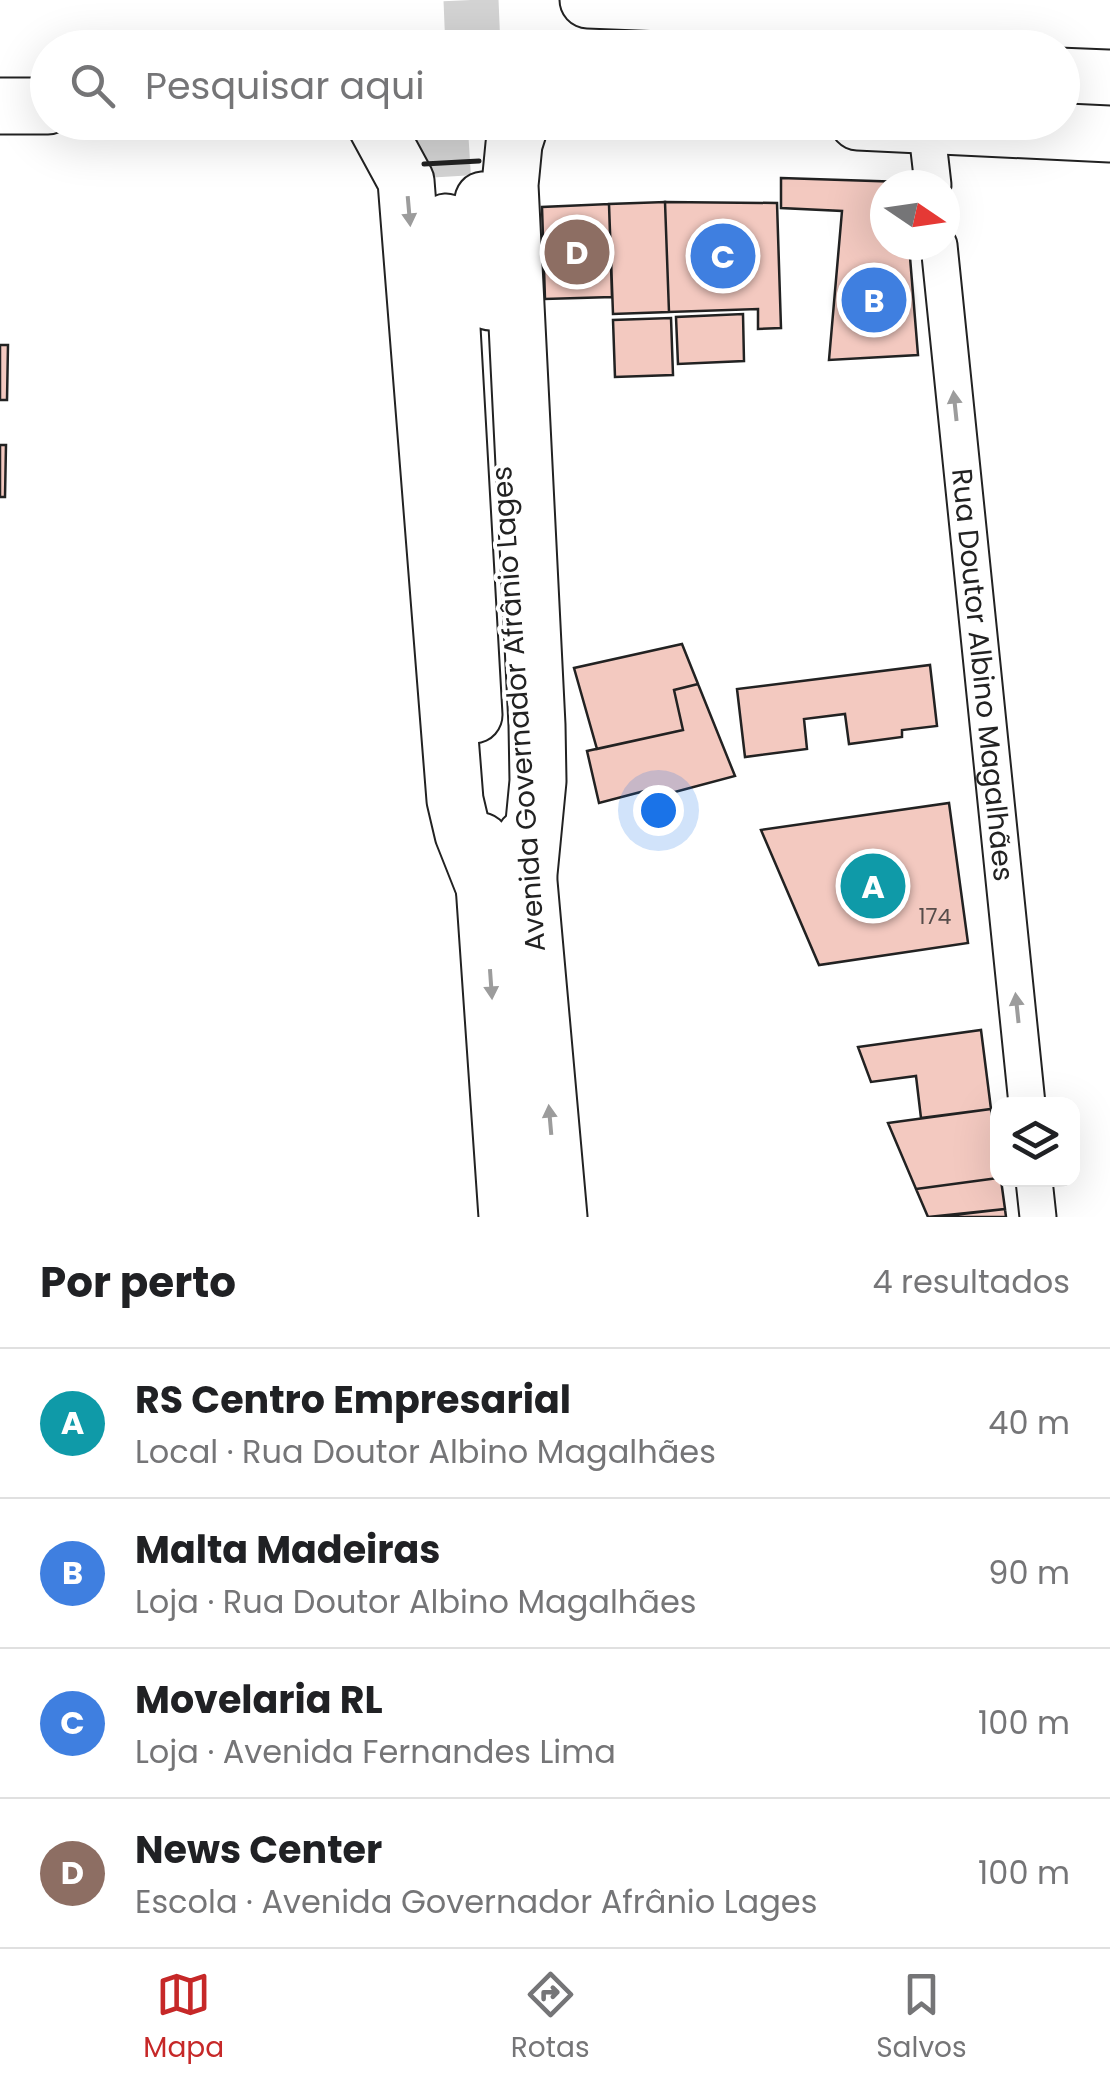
<!DOCTYPE html>
<html lang="pt">
<meta charset="utf-8">
<style>
:root{--surface:#fff;--page:#f2f2f2;--text:#202124;--muted:#757577;--line:#e0e0e0;--accent:#c62828}
body{margin:0;font-family:Poppins,sans-serif;background:var(--page);color:var(--text)}
.controls{position:absolute;right:30px;bottom:30px;display:grid;overflow:hidden;border-radius:20px;box-shadow:0 10px 40px #0002}
.controls button{width:90px;height:90px;display:grid;place-items:center;padding:0;border:0;border-bottom:2px solid var(--line);background:var(--surface);color:var(--text);font:50px sans-serif}
.compass{position:absolute;left:870px;top:170px;width:90px;height:90px;border-radius:50%;background:var(--surface);box-shadow:0 10px 40px #0002;rotate:103deg}
.you{position:absolute;left:658px;top:810px;width:35px;height:35px;margin:-25px;border:8px solid #fff;border-radius:50%;background:#1a73e8;box-shadow:0 0 0 15px #1a73e833}
.badge{display:grid;place-items:center;width:65px;height:65px;border-radius:50%;background:var(--accent);color:#fff;font-size:32px;font-weight:700}
.pin{position:absolute;translate:-50% -50%;border:5px solid #fff;box-shadow:0 2px 10px #0006}
.list{margin:0;padding:0;list-style:none}
h2{display:flex;justify-content:space-between;align-items:center;height:130px;margin:0;padding:0 40px;font-size:42px}
h2 small{font-size:32px;font-weight:400;color:var(--muted)}
.list li{display:grid;grid-template-columns:65px 1fr auto;gap:30px;align-items:center;box-sizing:border-box;height:150px;padding:0 40px;border-top:2px solid var(--line)}
.list b{display:block;font-size:38px;white-space:nowrap}
.list p{margin:0;font-size:32px;white-space:nowrap;color:var(--muted)}
.list em{font-size:32px;font-style:normal;color:var(--muted)}
.icon{flex:none;width:55px;height:55px;fill:none;stroke:currentColor;stroke-width:2;stroke-linecap:round;stroke-linejoin:round}
.map{position:relative;flex:none;width:1110px;height:1217px;overflow:hidden}
.search{position:absolute;background:var(--surface);box-shadow:0 10px 40px #0002;left:30px;right:30px;top:30px;height:110px;display:flex;align-items:center;gap:25px;box-sizing:border-box;padding:0 35px;border-radius:55px;color:var(--muted);font-size:38px}
.sheet{height:730px;background:var(--surface)}
nav{display:flex;justify-content:space-around;align-items:center;box-sizing:border-box;height:140px;border-top:2px solid var(--line);background:var(--surface);font-size:28px;color:var(--muted)}
nav a{display:grid;justify-items:center;gap:5px}
nav .on{color:var(--accent)}
.map>svg:first-child{display:block}
.building{fill:#f3c9c0;stroke:#222;stroke-width:2.5}
.lines{fill:none;stroke-linecap:round;stroke-linejoin:round}
.primary-tunnel{stroke:#d3d3d3;stroke-width:55;stroke-dasharray:55 28;stroke-linecap:butt}
.street-casing{stroke:#222;stroke-width:39}
.primary-casing{stroke:#222;stroke-width:59}
.highway-casing{stroke:#222;stroke-width:59}
.street{stroke:#fff;stroke-width:35}
.primary{stroke:#fff;stroke-width:55}
.highway{stroke:#fff;stroke-width:55}
.wall{stroke:#222;stroke-width:5}
.oneway{fill:#9c9c9c}
.labels{text-anchor:middle;stroke-width:8;stroke-linejoin:round;paint-order:stroke}
.number-label{font-size:22px;fill:#564c4a}
.street-label{font-size:28px;fill:#222;stroke:#fff}
</style>
<div class="map">
<svg width="1110" height="1217" viewBox="0 0 1110 1217">
<rect width="100%" height="100%" fill="#fff"/>
<path class="building" d="M 781,178 L 904,182 L 904,185 L 885,185 L 885,245 L 909,245 L 918,355 L 829,360 L 842,211 L 781,208 Z
M 665,202 L 777,203 L 781,328 L 758,329 L 758,309 L 669,312 Z
M 665,202 L 669,312 L 613,314 L 609,204 Z
M 609,204 L 612,297 L 545,299 L 542,207 Z
M 743,314 L 744,361 L 678,364 L 676,317 Z
M 671,318 L 673,375 L 615,377 L 613,320 Z
M 0,345 L 8,345 L 7,400 L 0,400 Z
M 0,445 L 6,445 L 5,497 L 0,497 Z
M 682,644 L 698,684 L 674,690 L 683,730 L 597,749 L 574,668 Z
M 930,665 L 937,726 L 902,730 L 902,737 L 849,744 L 845,714 L 804,719 L 807,749 L 745,757 L 737,689 Z
M 698,684 L 735,776 L 656,797 L 652,789 L 599,803 L 587,751 L 683,730 L 674,690 Z
M 949,803 L 968,943 L 819,965 L 761,830 Z
M 981,1030 L 991,1109 L 921,1118 L 916,1076 L 871,1082 L 858,1047 Z
M 991,1109 L 998,1178 L 916,1189 L 888,1123 Z
M 998,1178 L 1001,1180 L 1005,1209 L 928,1217 L 916,1189 Z
M 1005,1209 L 1006,1217 L 937,1217 Z"/>
<g class="lines">
<path class="primary-tunnel" d="M 471,0 L 473,48
M 440,122 L 445,202"/>
<defs>
<g id="street">
<path d="M 926,124 L 933,185"/>
<path id="s1" d="M 939,245 L 1027,1104"/>
<path d="M 1034,1180 L 1038,1217"/>
</g>
<path id="primary" d="M 483,200 L 490,302
M 446,222 L 474,715
M 525,837 L 559,1217
M 481,841 L 507,1217"/>
<path id="highway" d="M 588,0 L 1110,21
M 0,106 L 48,106
M 374,122 L 406,181 L 455,800 L 463,834 L 484,887
M 521,122 L 514,144 L 510,185 L 537,725 L 538,781 L 528,884
M 858,122 L 1110,134"/>
</defs>
<use href="#street" class="street-casing"/>
<use href="#primary" class="primary-casing"/>
<use href="#highway" class="highway-casing"/>
<use href="#street" class="street"/>
<use href="#primary" class="primary"/>
<use href="#highway" class="highway"/>
<path class="wall" d="M 424,164 L 479,161"/>
</g>
<defs><path id="oneway-solid" d="M-6-.8H1V-3.2L6.5 0L1 3.2V.8H-6Z" transform="scale(2.5)"/></defs>
<g class="oneway">
<use href="#oneway-solid" transform="translate(409 211) rotate(85)"/>
<use href="#oneway-solid" transform="translate(955 406) rotate(-96)"/>
<use href="#oneway-solid" transform="translate(491 984) rotate(86)"/>
<use href="#oneway-solid" transform="translate(1017 1008) rotate(-96)"/>
<use href="#oneway-solid" transform="translate(550 1120) rotate(-95)"/>
</g>
<g class="labels">
<g class="number-label">
<text x="935" y="924">174</text>
</g>
<g class="street-label">
<text dy="10" stroke="none"><textPath href="#s1" startOffset="432">Rua Doutor Albino Magalhães</textPath></text>
<text transform="translate(518 709) rotate(-94)" y="10">Avenida Governador Afrânio Lages</text>
</g>
</g>
</svg>
<div class="controls">
<button><svg class="icon" aria-label="layers" viewBox="0 0 24 24"><path d="M12 4l9 5-9 5-9-5zM3 14l9 5 9-5"/></svg></button>
</div>
<svg class="compass" viewBox="-18 -18 36 36"><path d="M0-13l5 13h-10z" fill="#e53935"/><path d="M0 13l5-13h-10z" fill="#757577"/></svg>
<div class="you"></div>
<div class="pin badge" style="left:873px;top:886px;background:#0f9aa8">A</div>
<div class="pin badge" style="left:874px;top:300px;background:#3f7fe0">B</div>
<div class="pin badge" style="left:723px;top:256px;background:#3f7fe0">C</div>
<div class="pin badge" style="left:577px;top:252px;background:#8d6e63">D</div>
<div class="search"><svg class="icon" aria-label="search" viewBox="0 0 24 24"><circle cx="10" cy="10" r="6"/><path d="M15 15l6 6"/></svg>Pesquisar aqui</div>
</div>
<section class="sheet">
<h2>Por perto<small>4 resultados</small></h2>
<ul class="list">
<li><span class="badge" style="background:#0f9aa8">A</span><div><b>RS Centro Empresarial</b><p>Local · Rua Doutor Albino Magalhães</p></div><em>40 m</em></li>
<li><span class="badge" style="background:#3f7fe0">B</span><div><b>Malta Madeiras</b><p>Loja · Rua Doutor Albino Magalhães</p></div><em>90 m</em></li>
<li><span class="badge" style="background:#3f7fe0">C</span><div><b>Movelaria RL</b><p>Loja · Avenida Fernandes Lima</p></div><em>100 m</em></li>
<li><span class="badge" style="background:#8d6e63">D</span><div><b>News Center</b><p>Escola · Avenida Governador Afrânio Lages</p></div><em>100 m</em></li>
</ul>
</section>
<nav>
<a class="on"><svg class="icon" aria-label="map" viewBox="0 0 24 24"><path d="M3 6l6-2 6 2 6-2v14l-6 2-6-2-6 2zM9 4v14M15 6v14"/></svg>Mapa</a>
<a><svg class="icon" aria-label="directions" viewBox="0 0 24 24"><path d="M12 3l9 9-9 9-9-9zM9 14v-3h6M13 9l2 2-2 2"/></svg>Rotas</a>
<a><svg class="icon" aria-label="saved" viewBox="0 0 24 24"><path d="M7 4h10v16l-5-4-5 4z"/></svg>Salvos</a>
</nav>
